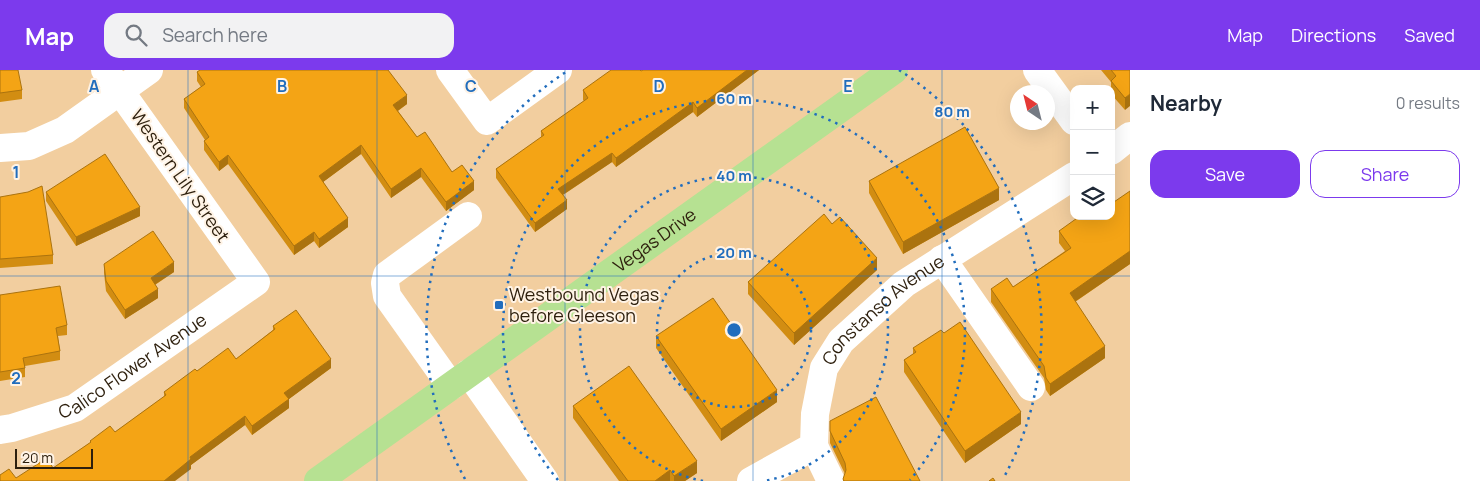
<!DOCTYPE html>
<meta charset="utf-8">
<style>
:root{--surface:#fff;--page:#f2f2f3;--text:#1f2937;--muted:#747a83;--line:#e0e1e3;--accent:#7c3aed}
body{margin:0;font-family:Manrope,sans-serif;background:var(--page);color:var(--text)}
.controls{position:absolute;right:15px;top:15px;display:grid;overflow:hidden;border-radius:10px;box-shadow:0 5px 20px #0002}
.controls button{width:45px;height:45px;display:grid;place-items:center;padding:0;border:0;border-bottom:1px solid var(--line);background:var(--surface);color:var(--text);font:25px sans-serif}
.compass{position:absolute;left:1010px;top:15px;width:45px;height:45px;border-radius:50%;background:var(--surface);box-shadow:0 5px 20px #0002;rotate:325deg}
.scale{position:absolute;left:15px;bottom:12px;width:78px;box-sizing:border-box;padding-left:5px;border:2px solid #2d1f0d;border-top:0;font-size:14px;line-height:18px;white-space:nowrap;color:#2d1f0d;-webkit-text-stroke:4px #fff3e5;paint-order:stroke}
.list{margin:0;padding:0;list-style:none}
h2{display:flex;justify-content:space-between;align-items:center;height:65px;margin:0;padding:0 20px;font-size:21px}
h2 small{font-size:16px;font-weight:400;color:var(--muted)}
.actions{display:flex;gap:10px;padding:15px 20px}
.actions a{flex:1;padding:11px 0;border:1px solid var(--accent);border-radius:15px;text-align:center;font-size:18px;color:var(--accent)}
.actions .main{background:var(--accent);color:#fff}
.icon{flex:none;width:28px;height:28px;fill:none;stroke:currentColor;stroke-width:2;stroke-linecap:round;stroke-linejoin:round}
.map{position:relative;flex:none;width:1130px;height:411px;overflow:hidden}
header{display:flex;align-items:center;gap:30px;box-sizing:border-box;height:70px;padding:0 25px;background:var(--accent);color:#fff}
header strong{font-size:24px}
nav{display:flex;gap:28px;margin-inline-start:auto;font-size:18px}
.search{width:350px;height:45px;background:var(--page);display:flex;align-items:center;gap:12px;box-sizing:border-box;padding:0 18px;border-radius:15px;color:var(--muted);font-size:19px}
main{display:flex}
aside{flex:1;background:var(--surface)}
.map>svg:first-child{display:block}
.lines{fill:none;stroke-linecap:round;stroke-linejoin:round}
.minor{stroke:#fff;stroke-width:28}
.major{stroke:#b6e192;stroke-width:28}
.wall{fill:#d28d12}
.shaded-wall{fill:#ab730f}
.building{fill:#f4a415;stroke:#ab730f}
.grid{fill:none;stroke:#216dbd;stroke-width:1;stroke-opacity:0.55}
.ring{fill:none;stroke:#216dbd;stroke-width:2.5;stroke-dasharray:2.5 5}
.poi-dot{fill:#216dbd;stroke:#fff3e5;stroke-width:2}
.labels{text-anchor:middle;stroke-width:4;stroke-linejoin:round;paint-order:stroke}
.street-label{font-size:18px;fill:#2d1f0d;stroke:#fff3e5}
.poi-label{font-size:18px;fill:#2d1f0d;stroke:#fff3e5;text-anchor:start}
.grid-label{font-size:16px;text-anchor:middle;font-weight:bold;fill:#216dbd;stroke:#fff3e5;stroke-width:4;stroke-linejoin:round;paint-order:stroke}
.centre{fill:#216dbd;stroke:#fff3e5;stroke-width:2.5}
.ring-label{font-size:15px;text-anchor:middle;font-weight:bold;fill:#216dbd;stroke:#fff3e5;stroke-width:4;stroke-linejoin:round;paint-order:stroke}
</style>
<header>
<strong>Map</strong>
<div class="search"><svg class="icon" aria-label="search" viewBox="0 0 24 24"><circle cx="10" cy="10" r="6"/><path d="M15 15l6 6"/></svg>Search here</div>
<nav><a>Map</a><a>Directions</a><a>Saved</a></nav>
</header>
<main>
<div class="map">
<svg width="1130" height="411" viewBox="0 0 1130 411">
<rect width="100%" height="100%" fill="#f2ce9f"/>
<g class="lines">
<g class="minor">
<path d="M 450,0 L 487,51 L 558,0"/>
<path d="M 1037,0 L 1074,51"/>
<path d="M 0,78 L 29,76 L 65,60 L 149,0"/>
<path d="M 1111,81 L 1130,66"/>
<path d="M 942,189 L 1031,317"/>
<path d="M 469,303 L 545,411"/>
<path d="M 451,316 L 387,226 L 385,213 L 387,205 L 468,146"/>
<path id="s1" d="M 0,360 L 12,358 L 75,338 L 256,212 L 105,0"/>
<path d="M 814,376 L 831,411"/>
<path id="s2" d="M 751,411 L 814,376 L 815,344 L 824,298 L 841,271 L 904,214 L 1074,106"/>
</g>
<path class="major" id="s3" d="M 318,411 L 894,0"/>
</g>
<path class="wall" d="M 0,0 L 22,20 L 22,29 L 0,32 Z
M 643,0 L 759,0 L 697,47 L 693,42 L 616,97 L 612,92 L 563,125 L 567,139 L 535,162 L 496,108 L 496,99 L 541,68 L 541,61 L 584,31 L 583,30 L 583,20 L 641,1 Z
M 1101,0 L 1130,0 L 1125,40 L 1111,24 L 1111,12 Z
M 197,2 L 407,34 L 398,41 L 417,67 L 452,102 L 474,120 L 446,141 L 421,107 L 391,128 L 361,84 L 323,112 L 348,157 L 319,178 L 314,171 L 294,185 L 228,94 L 219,101 L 204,80 L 204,71 L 205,70 L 184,38 L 184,29 L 201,17 L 197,11 Z
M 869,111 L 999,130 L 903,184 L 869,123 Z
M 1130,121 L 1130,194 L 1075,232 L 1105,288 L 1050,326 L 1046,320 L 1044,308 L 991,232 L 991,219 L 1013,217 L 1065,181 L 1059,173 L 1059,161 L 1111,146 Z
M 46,122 L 140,146 L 76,176 L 46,131 Z
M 0,127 L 53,185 L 53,194 L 0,198 Z
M 832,154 L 877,200 L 794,275 L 748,224 L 748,212 Z
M 104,194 L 174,202 L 155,215 L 158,228 L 125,249 L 106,221 L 104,203 Z
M 0,225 L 67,255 L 67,265 L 58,266 L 60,281 L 60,290 L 25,296 L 25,307 L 0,311 Z
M 273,256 L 331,298 L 289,329 L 289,338 L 252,365 L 245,355 L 191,395 L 191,399 L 16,408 L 53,398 L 90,373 L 90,371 L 115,362 L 164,327 L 164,322 L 197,301 L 236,289 L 273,260 Z
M 656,266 L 777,332 L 721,371 L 656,278 Z
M 913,278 L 1021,354 L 965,393 L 904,302 L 904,290 L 913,284 Z
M 573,336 L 697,403 L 685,411 L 619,411 L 573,348 Z
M 830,361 L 920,411 L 843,411 L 843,409 L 845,404 L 830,373 Z"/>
<path class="shaded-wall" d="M 747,0 L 759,0 L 697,47 L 697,38 Z
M 1130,24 L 1130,36 L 1125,40 L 1125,28 Z
M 407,25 L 407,34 L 393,44 L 393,35 Z
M 693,32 L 693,42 L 616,97 L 616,88 Z
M 361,75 L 361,84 L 319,115 L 319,106 Z
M 612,83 L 612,92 L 558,128 L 558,119 Z
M 228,85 L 228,94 L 219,101 L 219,92 Z
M 421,98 L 421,107 L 391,128 L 391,119 Z
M 474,111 L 474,120 L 446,141 L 446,132 Z
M 999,118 L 999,130 L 903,184 L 903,172 Z
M 567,130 L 567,139 L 535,162 L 535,153 Z
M 140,137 L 140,146 L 76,176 L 76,167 Z
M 348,148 L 348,157 L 319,178 L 319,169 Z
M 314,162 L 314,171 L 294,185 L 294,176 Z
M 1130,181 L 1130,194 L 1070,235 L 1070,223 Z
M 877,188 L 877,200 L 794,275 L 794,263 Z
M 174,192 L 174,202 L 151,217 L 151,208 Z
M 158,219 L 158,228 L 125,249 L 125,240 Z
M 1105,276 L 1105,288 L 1050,326 L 1050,314 Z
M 331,289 L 331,298 L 289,329 L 289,338 L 252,365 L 252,356 L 284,323 Z
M 777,320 L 777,332 L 721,371 L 721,359 Z
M 1021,342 L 1021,354 L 965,393 L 965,381 Z
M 245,346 L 245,355 L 191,395 L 191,399 L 175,411 L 164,411 L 190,387 Z
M 697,391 L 697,403 L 685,411 L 674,411 L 674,406 Z
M 670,400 L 670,411 L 655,411 Z"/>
<path class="building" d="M 0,0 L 18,0 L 22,20 L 0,23 Z
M 200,0 L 388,0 L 407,25 L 393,35 L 417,67 L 425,62 L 452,102 L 462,95 L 474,111 L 446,132 L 421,98 L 391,119 L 361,75 L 319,106 L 348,148 L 319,169 L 314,162 L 294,176 L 228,85 L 219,92 L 204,71 L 209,67 L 184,29 L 205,14 L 197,2 Z
M 611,0 L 640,0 L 641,1 L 643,0 L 747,0 L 697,38 L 693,32 L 616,88 L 612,83 L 558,119 L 567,130 L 535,153 L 496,99 L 544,65 L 541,61 L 588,28 L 583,20 Z
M 1111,0 L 1130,0 L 1130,24 L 1125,28 L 1111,11 L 1116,6 Z
M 965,57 L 999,118 L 903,172 L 869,111 Z
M 105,84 L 140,137 L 76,167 L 46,122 Z
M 42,116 L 53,185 L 0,189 L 0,127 L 28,122 Z
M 1130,121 L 1130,181 L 1070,223 L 1105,276 L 1050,314 L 1046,308 L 1044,296 L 991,219 L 1007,208 L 1013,217 L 1071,178 L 1059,161 L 1080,146 L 1111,146 L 1111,134 Z
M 824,144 L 832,154 L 840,147 L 877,188 L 794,263 L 748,212 Z
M 153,161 L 174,192 L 151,208 L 158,219 L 125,240 L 106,211 L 104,194 Z
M 60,216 L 67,255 L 56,258 L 60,281 L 23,288 L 25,298 L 0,302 L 0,225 Z
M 713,228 L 777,320 L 721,359 L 656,266 Z
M 296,240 L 331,289 L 284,323 L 289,329 L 252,356 L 245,346 L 190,387 L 191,389 L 164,411 L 0,411 L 0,405 L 9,399 L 16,408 L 47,388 L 53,398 L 91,372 L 90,371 L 110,356 L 115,362 L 166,325 L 164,322 L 195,299 L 197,301 L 228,278 L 236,289 L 275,259 L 273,256 Z
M 960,252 L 1021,342 L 965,381 L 904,290 L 916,282 L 913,278 L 941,260 L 944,263 Z
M 629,296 L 697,391 L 674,406 L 670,400 L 655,411 L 628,411 L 573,336 Z
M 876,327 L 920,411 L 844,411 L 843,409 L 846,400 L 845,393 L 830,361 L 830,351 Z
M 993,408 L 995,411 L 989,411 Z"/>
<path class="grid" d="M 188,0 L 188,411M 377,0 L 377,411M 565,0 L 565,411M 753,0 L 753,411M 942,0 L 942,411M 0,206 L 1130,206"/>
<g class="ring">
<circle cx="734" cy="260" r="77"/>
<path d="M703 411A154 154 0 1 1 765 411"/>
<path d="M558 410A231 231 0 1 1 910 410"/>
<path d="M465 409A308 308 0 0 1 569 0M899 0A308 308 0 0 1 1003 409"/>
</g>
<rect class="poi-dot" x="494" y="230" width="10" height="10" rx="2.5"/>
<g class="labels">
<g class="street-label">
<text transform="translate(180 106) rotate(55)" y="6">Western Lily Street</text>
<text dy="6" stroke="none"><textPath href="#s3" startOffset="414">Vegas Drive</textPath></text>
<text dy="6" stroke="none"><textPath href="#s2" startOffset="235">Constanso Avenue</textPath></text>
<text dy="6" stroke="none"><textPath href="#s1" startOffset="149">Calico Flower Avenue</textPath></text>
</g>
<g class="poi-label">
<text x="509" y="231">Westbound Vegas<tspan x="509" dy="21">before Gleeson</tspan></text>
</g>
</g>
<g class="grid-label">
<text x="94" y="22">A</text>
<text x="282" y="22">B</text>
<text x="471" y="22">C</text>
<text x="659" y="22">D</text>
<text x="848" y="22">E</text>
<text x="16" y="108">1</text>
<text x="16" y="314">2</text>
</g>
<circle cx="734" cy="260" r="8" class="centre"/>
<g class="ring-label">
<text x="734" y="34">60 m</text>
<text x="952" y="47">80 m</text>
<text x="734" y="111">40 m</text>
<text x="734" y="188">20 m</text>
</g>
</svg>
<div class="controls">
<button>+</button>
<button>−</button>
<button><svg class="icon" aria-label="layers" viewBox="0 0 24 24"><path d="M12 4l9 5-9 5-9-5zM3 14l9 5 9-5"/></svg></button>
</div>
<svg class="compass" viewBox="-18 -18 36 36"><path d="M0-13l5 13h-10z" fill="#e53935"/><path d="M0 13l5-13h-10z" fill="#747a83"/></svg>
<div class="scale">20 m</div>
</div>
<aside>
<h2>Nearby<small>0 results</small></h2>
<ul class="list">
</ul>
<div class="actions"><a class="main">Save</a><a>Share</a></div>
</aside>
</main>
